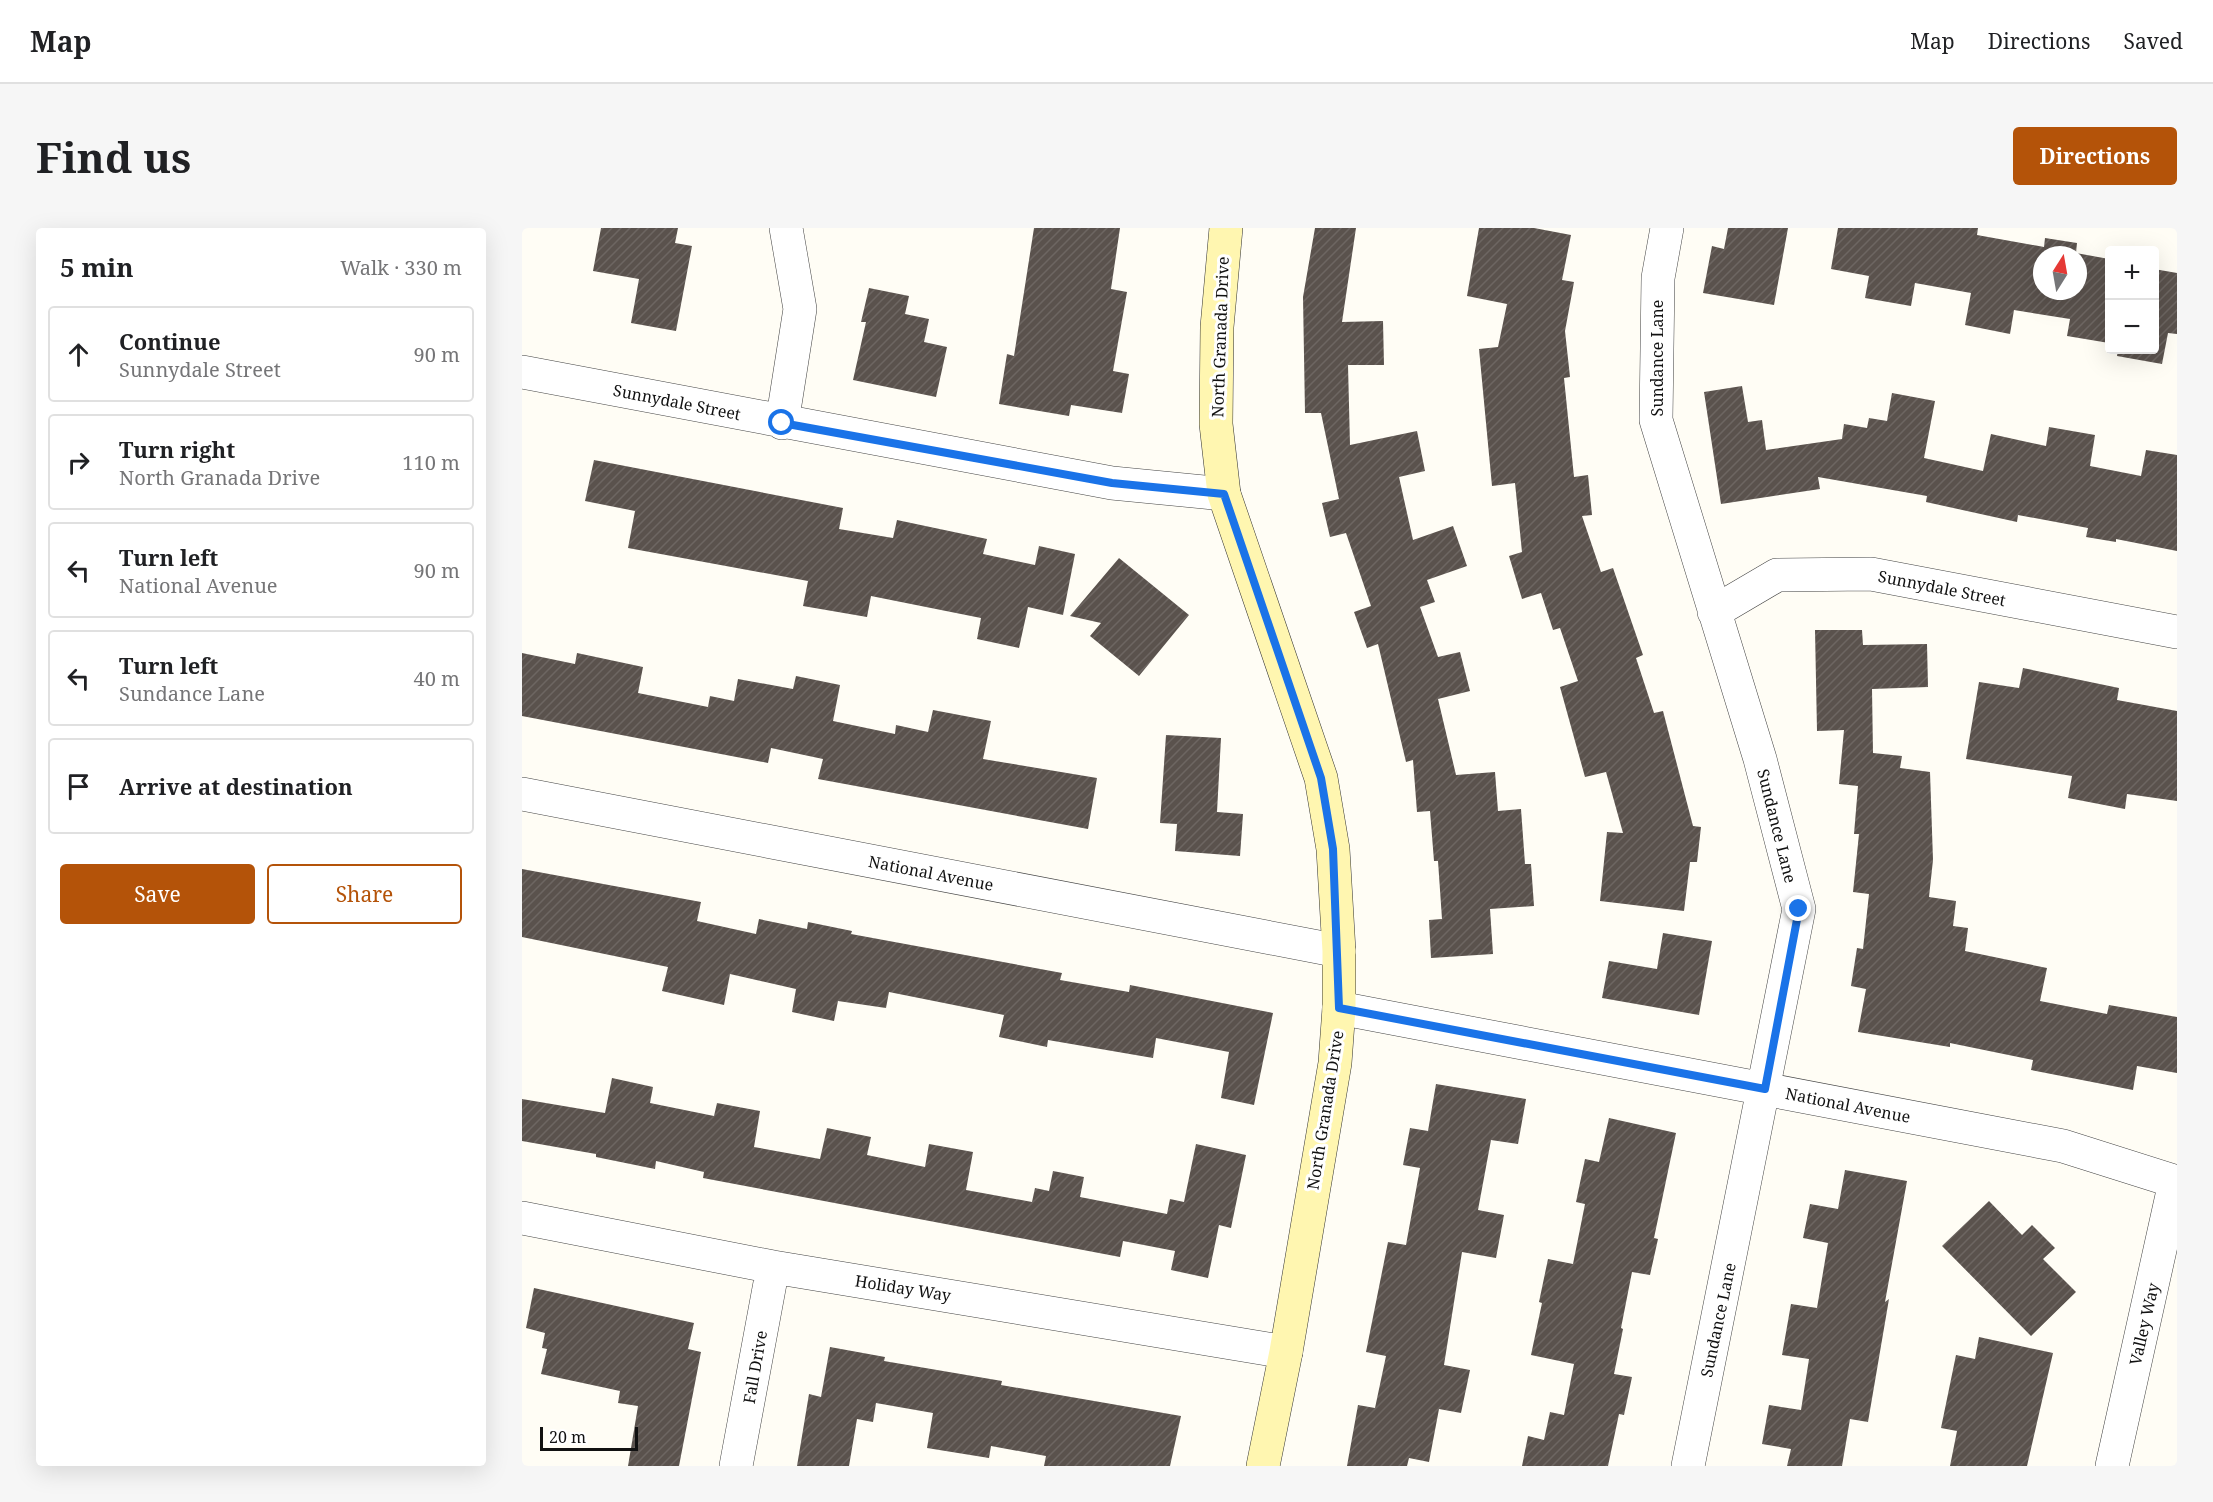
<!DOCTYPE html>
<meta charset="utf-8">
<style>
:root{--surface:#fff;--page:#f6f6f6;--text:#202124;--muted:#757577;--line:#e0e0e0;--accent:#b45309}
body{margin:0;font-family:"Noto Serif",serif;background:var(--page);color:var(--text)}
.controls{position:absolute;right:18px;top:18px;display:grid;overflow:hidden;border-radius:6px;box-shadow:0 6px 24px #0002}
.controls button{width:54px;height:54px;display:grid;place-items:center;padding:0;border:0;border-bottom:2px solid var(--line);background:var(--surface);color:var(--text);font:30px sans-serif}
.compass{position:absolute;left:1511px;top:18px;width:54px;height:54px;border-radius:50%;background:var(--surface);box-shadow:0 6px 24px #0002;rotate:11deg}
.scale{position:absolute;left:18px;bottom:15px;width:98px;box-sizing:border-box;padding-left:6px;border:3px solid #111;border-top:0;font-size:16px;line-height:21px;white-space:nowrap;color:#111;-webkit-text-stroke:4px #fff;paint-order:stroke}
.stop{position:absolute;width:18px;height:18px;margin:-14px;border:4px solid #1a73e8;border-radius:50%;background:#fff}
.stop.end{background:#1a73e8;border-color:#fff;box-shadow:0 2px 6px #0008}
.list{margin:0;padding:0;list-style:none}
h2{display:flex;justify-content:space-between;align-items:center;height:78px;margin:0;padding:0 24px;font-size:26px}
h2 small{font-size:20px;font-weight:400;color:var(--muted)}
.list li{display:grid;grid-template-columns:39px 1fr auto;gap:18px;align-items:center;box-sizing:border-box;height:96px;margin:0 12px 12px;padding:0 12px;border:2px solid var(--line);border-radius:6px}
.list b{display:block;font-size:22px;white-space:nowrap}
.list p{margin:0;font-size:20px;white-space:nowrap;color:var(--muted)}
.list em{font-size:20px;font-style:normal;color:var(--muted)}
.actions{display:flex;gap:12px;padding:18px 24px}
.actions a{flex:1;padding:14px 0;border:2px solid var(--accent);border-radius:6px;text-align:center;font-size:21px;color:var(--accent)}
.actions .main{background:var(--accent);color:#fff}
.icon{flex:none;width:33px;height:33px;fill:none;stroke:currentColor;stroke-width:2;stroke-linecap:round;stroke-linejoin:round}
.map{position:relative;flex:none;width:1655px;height:1238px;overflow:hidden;border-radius:6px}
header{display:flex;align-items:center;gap:36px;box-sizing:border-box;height:84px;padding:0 30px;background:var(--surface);border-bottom:2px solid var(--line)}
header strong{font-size:28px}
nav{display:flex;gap:33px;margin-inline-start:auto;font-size:21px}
.intro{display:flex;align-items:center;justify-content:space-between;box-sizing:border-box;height:144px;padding:0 36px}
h1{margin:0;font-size:42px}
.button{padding:15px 27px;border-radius:6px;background:var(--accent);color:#fff;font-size:21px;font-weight:700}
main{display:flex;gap:36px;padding:0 36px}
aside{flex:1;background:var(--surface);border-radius:6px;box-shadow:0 6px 24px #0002}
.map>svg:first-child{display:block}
.building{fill:url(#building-hatch);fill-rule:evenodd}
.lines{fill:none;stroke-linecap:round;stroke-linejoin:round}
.street-casing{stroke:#444;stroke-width:34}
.secondary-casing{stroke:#333;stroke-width:34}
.street{stroke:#fff;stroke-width:33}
.secondary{stroke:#fff6b0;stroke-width:33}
.route{stroke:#1a73e8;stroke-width:8}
.labels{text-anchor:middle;stroke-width:6;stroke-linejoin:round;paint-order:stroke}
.street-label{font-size:16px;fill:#111;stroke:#fff}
</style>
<header>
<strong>Map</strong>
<nav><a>Map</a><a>Directions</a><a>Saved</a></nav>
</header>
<div class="intro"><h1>Find us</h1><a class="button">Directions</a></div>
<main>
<aside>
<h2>5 min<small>Walk · 330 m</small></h2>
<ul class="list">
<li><svg class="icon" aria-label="ahead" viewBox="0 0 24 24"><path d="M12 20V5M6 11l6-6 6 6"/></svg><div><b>Continue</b><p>Sunnydale Street</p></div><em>90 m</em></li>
<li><svg class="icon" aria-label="right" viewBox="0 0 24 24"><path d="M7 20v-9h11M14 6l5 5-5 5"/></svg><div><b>Turn right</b><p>North Granada Drive</p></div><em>110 m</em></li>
<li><svg class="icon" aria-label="left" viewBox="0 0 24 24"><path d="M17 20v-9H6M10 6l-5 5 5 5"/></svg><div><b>Turn left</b><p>National Avenue</p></div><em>90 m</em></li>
<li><svg class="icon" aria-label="left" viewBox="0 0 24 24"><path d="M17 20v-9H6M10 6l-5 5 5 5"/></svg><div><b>Turn left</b><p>Sundance Lane</p></div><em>40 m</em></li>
<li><svg class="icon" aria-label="arrive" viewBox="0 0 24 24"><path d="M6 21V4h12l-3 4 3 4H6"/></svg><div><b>Arrive at destination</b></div></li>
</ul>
<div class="actions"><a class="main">Save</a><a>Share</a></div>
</aside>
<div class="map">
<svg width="1655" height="1238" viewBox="0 0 1655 1238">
<defs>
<pattern id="building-hatch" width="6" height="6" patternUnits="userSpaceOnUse" patternTransform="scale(1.5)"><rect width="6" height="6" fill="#5a524d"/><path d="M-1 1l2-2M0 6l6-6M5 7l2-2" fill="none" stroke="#6d6662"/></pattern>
</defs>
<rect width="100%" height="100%" fill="#fffdf5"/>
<path class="building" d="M 79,0 L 156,0 L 153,15 L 170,18 L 154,103 L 109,95 L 117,51 L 71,43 Z
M 512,0 L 598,0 L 589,61 L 605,64 L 591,143 L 607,146 L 600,185 L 549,177 L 547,188 L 477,176 L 485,126 L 492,128 Z
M 793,0 L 834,0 L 820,94 L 861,93 L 862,137 L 826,137 L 828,217 L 895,203 L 903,243 L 877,249 L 891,312 L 931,298 L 945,338 L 905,352 L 913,374 L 898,379 L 916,429 L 938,424 L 948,463 L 916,471 L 934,547 L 973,544 L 976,583 L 999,581 L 1003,636 L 1009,636 L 1012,678 L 968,681 L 971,726 L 909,730 L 907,692 L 920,691 L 916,633 L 912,633 L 908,583 L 895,584 L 891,532 L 884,534 L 856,416 L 845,420 L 832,384 L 849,378 L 824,305 L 808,309 L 800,275 L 817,271 L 799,185 L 783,185 L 781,69 Z
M 957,0 L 1012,0 L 1049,7 L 1040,52 L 1052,54 L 1043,103 L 1048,149 L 1042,150 L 1052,249 L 1066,247 L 1070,287 L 1060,288 L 1079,344 L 1091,340 L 1121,427 L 1114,430 L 1132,485 L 1141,483 L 1171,598 L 1179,599 L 1175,634 L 1168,634 L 1162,683 L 1078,673 L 1085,604 L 1101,605 L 1084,544 L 1063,549 L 1038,459 L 1056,453 L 1038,400 L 1031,402 L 1019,365 L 1000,371 L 987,328 L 1000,324 L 993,255 L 970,258 L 957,121 L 976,119 L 985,76 L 945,68 Z
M 1206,0 L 1266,0 L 1252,77 L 1181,65 L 1190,18 L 1202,21 Z
M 1316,0 L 1456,0 L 1455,7 L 1522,19 L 1523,10 L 1555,15 L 1554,25 L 1587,31 L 1587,115 L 1545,108 L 1548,91 L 1492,82 L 1488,106 L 1443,97 L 1449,65 L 1393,55 L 1389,78 L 1343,70 L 1347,48 L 1309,41 ZM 1520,27 L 1556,27 L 1556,63 L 1520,63 Z
M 1632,41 L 1655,45 L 1655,106 L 1646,105 L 1640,136 L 1595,128 L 1596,122 L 1632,122 Z
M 347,60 L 387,68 L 383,86 L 407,91 L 402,114 L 425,119 L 414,169 L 331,152 L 344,94 L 339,94 Z
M 1220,158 L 1226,194 L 1240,192 L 1244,222 L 1320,211 L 1322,196 L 1345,200 L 1347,190 L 1365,193 L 1370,165 L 1413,173 L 1402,230 L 1461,243 L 1469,206 L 1524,218 L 1527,199 L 1573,207 L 1568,238 L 1619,248 L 1624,222 L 1655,227 L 1655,323 L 1594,311 L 1594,314 L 1564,309 L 1566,300 L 1496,287 L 1495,294 L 1404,274 L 1405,268 L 1296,249 L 1298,261 L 1199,276 L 1182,164 Z
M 72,232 L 321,280 L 317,301 L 371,310 L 375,292 L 465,311 L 461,326 L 513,337 L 517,318 L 553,326 L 541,387 L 506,379 L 497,420 L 455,411 L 459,390 L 349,368 L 345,389 L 281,378 L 286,353 L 106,320 L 113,283 L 63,273 Z
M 597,330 L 667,387 L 617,448 L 568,408 L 579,395 L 548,388 Z
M 1293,402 L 1340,402 L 1341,417 L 1405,416 L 1406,459 L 1350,461 L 1351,525 L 1380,528 L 1378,540 L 1408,544 L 1411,632 L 1407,669 L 1434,673 L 1431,698 L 1446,700 L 1443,723 L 1525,740 L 1518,773 L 1585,786 L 1587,777 L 1655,789 L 1655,845 L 1615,838 L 1611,862 L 1509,842 L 1511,832 L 1428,815 L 1428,819 L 1336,804 L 1344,761 L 1329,758 L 1335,720 L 1341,721 L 1347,666 L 1331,664 L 1337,606 L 1332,606 L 1336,558 L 1317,556 L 1322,502 L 1295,503 Z
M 0,425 L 53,436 L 55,425 L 121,439 L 116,465 L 186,479 L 188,468 L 212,473 L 216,451 L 271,461 L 274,448 L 318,457 L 311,493 L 373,506 L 374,497 L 406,504 L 411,482 L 469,493 L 461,531 L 575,550 L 566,601 L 296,551 L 301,531 L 249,520 L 246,535 L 0,488 Z
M 1501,440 L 1597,460 L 1595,472 L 1655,483 L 1655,573 L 1605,566 L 1603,581 L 1546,570 L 1550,548 L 1444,531 L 1457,454 L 1497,460 Z
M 644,507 L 699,510 L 695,584 L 721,586 L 718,628 L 653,623 L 655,596 L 638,595 Z
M 0,641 L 179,674 L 175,693 L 234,706 L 237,691 L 285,701 L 286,694 L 330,703 L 329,706 L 540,745 L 538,752 L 607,764 L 608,757 L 751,785 L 732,877 L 699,870 L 707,824 L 634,810 L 631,830 L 526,812 L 525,819 L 477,809 L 482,787 L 367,764 L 364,780 L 316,773 L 312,793 L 270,784 L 274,761 L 208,746 L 202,777 L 140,763 L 146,739 L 0,709 Z
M 1141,705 L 1190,713 L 1177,787 L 1080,770 L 1087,733 L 1135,741 Z
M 90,850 L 131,859 L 128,875 L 192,888 L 195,875 L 238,883 L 232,919 L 298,931 L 305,900 L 349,909 L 345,927 L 403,939 L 407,916 L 451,924 L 444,962 L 510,974 L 513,960 L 527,963 L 531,943 L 562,949 L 558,969 L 645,986 L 648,971 L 662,974 L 674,916 L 724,927 L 709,1000 L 697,997 L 686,1050 L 649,1042 L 653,1023 L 601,1013 L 598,1029 L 181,950 L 182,944 L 134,933 L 133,941 L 74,929 L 74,926 L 0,913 L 0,871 L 83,885 Z
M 914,856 L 1004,871 L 996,916 L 969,912 L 956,982 L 982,987 L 974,1030 L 940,1024 L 922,1137 L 948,1142 L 939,1185 L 917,1181 L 907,1234 L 887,1230 L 885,1238 L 825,1238 L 836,1177 L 853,1180 L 864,1128 L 844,1124 L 866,1014 L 884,1017 L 898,940 L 881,937 L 888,900 L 906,903 Z
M 1087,890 L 1154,905 L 1132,1010 L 1136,1011 L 1128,1047 L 1110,1044 L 1099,1100 L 1101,1101 L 1092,1146 L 1110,1149 L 1102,1187 L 1097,1186 L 1086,1238 L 1000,1238 L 1006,1208 L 1022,1212 L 1028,1184 L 1042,1187 L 1052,1136 L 1009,1127 L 1020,1075 L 1017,1074 L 1026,1031 L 1051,1036 L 1063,976 L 1054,974 L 1063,931 L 1077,934 Z
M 1323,942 L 1385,953 L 1363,1074 L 1367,1071 L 1346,1194 L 1328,1191 L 1320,1238 L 1265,1238 L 1269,1221 L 1240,1216 L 1247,1177 L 1279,1182 L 1287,1131 L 1260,1127 L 1269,1076 L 1295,1080 L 1306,1015 L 1281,1010 L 1288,976 L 1316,981 Z
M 1467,973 L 1500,1007 L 1510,997 L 1533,1020 L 1521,1031 L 1554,1064 L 1509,1108 L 1420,1018 Z
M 12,1060 L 172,1095 L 166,1121 L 179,1124 L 157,1238 L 106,1238 L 116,1178 L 96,1175 L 98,1163 L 19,1146 L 25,1121 L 20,1120 L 23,1105 L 4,1100 Z
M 1457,1109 L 1531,1125 L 1505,1238 L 1428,1238 L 1435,1203 L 1419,1200 L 1434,1127 L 1453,1131 Z
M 308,1119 L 363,1129 L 362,1133 L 480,1153 L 479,1157 L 659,1188 L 648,1238 L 522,1238 L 524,1228 L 469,1218 L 467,1230 L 405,1220 L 411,1185 L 354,1175 L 351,1194 L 335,1191 L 327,1238 L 275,1238 L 287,1166 L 299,1169 Z"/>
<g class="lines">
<defs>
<path id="street" d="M 1145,0 L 1136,50 L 1134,192 L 1238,531 L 1277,681 L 1166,1238
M 0,144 L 590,255 L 702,266
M 260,195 L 278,81 L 264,0
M 1192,384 L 1255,347 L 1349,346 L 1655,404
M 0,566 L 817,723
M 817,780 L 1541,918 L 1655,954
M 0,990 L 251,1039 L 764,1124
M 214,1238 L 251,1039
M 1590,1238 L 1653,954"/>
<path id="secondary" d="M 704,0 L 695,99 L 694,196 L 702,266 L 799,550 L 811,621 L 817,723 L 817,780 L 813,835 L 764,1124 L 741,1238"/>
</defs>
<use href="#street" class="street-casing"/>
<use href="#secondary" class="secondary-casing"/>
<use href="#street" class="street"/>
<use href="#secondary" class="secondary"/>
</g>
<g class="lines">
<path class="route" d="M 260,195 L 590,255 L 702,266 L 799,550 L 811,621 L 817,780 L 1243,861 L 1277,681"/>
</g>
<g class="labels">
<g class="street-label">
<text transform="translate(698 109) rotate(-88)" y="6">North Granada Drive</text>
<text transform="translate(1135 130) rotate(-90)" y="6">Sundance Lane</text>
<text transform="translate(155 174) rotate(11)" y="6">Sunnydale Street</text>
<text transform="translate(1420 360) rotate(11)" y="6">Sunnydale Street</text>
<text transform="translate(1255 598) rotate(76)" y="6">Sundance Lane</text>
<text transform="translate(409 645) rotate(11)" y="6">National Avenue</text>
<text transform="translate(1326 877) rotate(11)" y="6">National Avenue</text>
<text transform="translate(803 882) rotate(-81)" y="6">North Granada Drive</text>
<text transform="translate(381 1060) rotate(9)" y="6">Holiday Way</text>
<text transform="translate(1196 1092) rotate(-78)" y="6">Sundance Lane</text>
<text transform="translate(1622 1096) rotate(-77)" y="6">Valley Way</text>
<text transform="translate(233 1139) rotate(-80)" y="6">Fall Drive</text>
</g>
</g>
</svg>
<div class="controls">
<button>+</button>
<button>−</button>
</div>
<svg class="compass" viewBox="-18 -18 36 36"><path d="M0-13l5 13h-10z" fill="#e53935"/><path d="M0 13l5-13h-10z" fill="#757577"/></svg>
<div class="scale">20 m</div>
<div class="stop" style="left:260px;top:195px"></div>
<div class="stop end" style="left:1277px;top:681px"></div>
</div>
</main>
